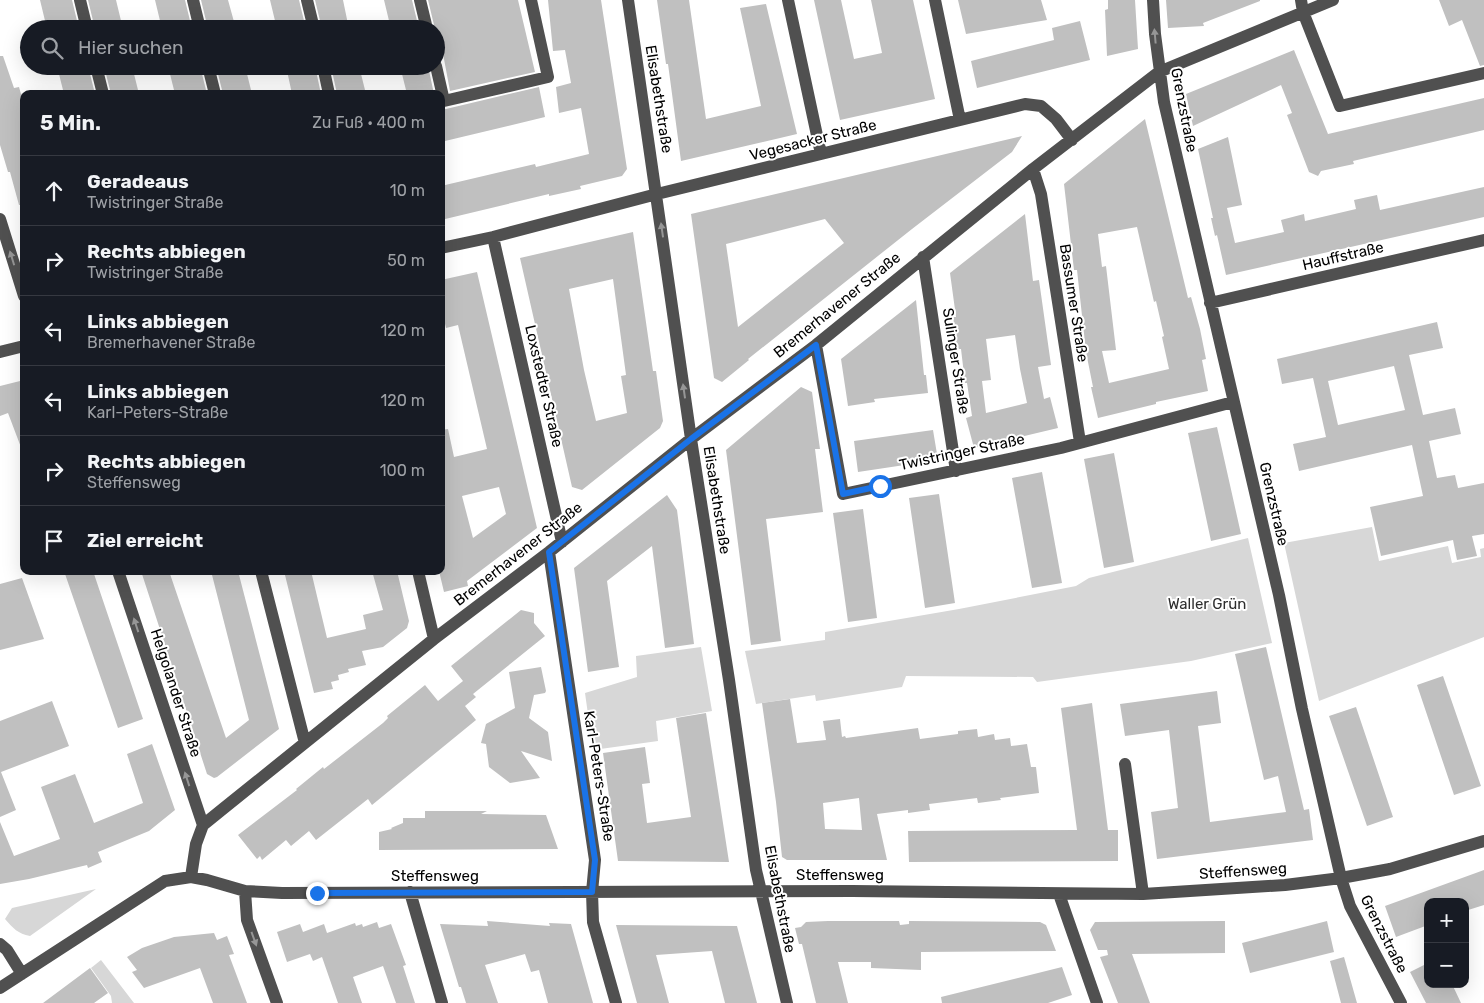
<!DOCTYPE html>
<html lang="de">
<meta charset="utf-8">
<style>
:root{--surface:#171b24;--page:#242831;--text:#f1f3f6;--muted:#9ea1a6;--line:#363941}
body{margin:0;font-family:Rubik,sans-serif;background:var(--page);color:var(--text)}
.controls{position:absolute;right:15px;bottom:15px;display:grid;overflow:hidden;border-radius:10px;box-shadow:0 5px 20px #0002}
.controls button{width:45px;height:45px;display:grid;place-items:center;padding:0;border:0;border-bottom:1px solid var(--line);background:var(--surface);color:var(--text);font:25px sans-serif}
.stop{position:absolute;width:15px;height:15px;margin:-11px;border:4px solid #1a73e8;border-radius:50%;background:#fff}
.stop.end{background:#1a73e8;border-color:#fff;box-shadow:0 1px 5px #0008}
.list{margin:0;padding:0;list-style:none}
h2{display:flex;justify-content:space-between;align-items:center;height:65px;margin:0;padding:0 20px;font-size:21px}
h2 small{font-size:16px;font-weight:400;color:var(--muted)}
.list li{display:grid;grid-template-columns:32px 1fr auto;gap:15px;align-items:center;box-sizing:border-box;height:70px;padding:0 20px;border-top:1px solid var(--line)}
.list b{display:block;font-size:19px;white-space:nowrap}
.list p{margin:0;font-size:16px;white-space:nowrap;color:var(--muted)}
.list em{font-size:16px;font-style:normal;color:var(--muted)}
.icon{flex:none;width:28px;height:28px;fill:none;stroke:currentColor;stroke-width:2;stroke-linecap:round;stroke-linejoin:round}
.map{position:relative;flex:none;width:1484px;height:1003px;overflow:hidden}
.search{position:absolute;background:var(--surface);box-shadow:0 5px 20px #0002;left:20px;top:20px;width:425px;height:55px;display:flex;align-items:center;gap:12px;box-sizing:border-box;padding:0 18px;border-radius:28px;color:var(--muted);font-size:19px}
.panel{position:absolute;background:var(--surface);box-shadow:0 5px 20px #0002;left:20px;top:90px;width:425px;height:485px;border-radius:10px}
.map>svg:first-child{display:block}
.green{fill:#d7d7d7}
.building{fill:#c0c0c0;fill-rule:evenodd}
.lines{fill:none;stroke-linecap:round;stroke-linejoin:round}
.minor{stroke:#505050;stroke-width:12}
.oneway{fill:#969696}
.route{stroke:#1a73e8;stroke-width:6}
.labels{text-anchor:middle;stroke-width:4;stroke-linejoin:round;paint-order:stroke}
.street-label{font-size:15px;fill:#000;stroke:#fff}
.park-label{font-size:15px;fill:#2e2e2e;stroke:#fff}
</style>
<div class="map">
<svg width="1484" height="1003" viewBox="0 0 1484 1003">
<rect width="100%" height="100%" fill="#fff"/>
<path class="green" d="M 1372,527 L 1379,561 L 1448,546 L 1452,563 L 1481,557 L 1480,549 L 1484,548 L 1484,637 L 1319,701 L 1284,543 Z
M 1248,538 L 1272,643 L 1191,661 L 1037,682 L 1033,677 L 906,676 L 902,687 L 816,701 L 815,695 L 756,704 L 745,651 L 825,640 L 825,632 L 959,609 L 1076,586 L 1089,578 Z
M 701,647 L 712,711 L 656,721 L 658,741 L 593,750 L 585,693 L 637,677 L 636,656 Z
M 96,889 L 30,936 C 18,934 13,928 5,919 L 12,908 Z
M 101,960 L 134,1003 L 112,1003 L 111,996 L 91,968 Z"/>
<path class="building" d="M 40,0 L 72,0 L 79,29 L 47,29 Z
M 88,0 L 116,0 L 123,29 L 95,29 Z
M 155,0 L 185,0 L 192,29 L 162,29 Z
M 201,0 L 228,0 L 236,29 L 208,29 Z
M 270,0 L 299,0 L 306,29 L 277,29 Z
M 315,0 L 343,0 L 349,29 L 322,29 Z
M 384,0 L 412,0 L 419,29 L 391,29 Z
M 428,0 L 518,0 L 535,72 L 450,91 L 441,43 L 437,29 L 435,29 Z
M 548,0 L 601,0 L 627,169 L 622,176 L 580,186 L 581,189 L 549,196 L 549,194 L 441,220 L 441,186 L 535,164 L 536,167 L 589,154 L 581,108 L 559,113 L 556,87 L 571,83 L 565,50 L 553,51 Z
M 657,0 L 689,0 L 706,119 L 761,106 L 740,8 L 766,4 L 797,134 L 681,161 L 668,64 L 666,64 Z
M 814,0 L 841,0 L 854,59 L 882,53 L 871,0 L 913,0 L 935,99 L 840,120 Z
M 958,0 L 1041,0 L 1047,20 L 966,34 Z
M 1108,0 L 1135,0 L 1138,49 L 1107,56 L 1105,10 L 1108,9 Z
M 1166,0 L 1260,0 L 1260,1 L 1203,23 L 1204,26 L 1168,28 Z
M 1439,0 L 1484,0 L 1484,65 L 1480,66 L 1462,20 L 1449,26 Z
M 1080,21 L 1090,60 L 977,88 L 971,61 L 1054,40 L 1052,28 Z
M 1294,50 L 1328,134 L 1484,98 L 1484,130 L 1353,161 L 1354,164 L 1321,171 L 1318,176 L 1309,172 L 1287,115 L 1292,113 L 1281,85 L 1193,126 L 1186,94 Z
M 0,56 L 3,56 L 14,88 L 19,87 L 21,94 L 24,93 L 24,205 L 19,205 L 10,172 L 8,172 L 0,145 Z
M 57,66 L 88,66 L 95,94 L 64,94 Z
M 104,66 L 132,66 L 139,94 L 111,94 Z
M 168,66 L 200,66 L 207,94 L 175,94 Z
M 216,66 L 245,66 L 252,94 L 223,94 Z
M 286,66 L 315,66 L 321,94 L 292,94 Z
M 331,66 L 359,66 L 366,94 L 337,94 Z
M 400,66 L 428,66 L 434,94 L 407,94 Z
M 539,87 L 545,117 L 445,141 L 441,125 L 441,109 L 446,109 Z
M 1145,119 L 1188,298 L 1191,297 L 1200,329 L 1206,359 L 1202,360 L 1208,391 L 1156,402 L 1156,404 L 1098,418 L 1091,387 L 1093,387 L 1086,352 L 1077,270 L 1074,270 L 1064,184 ZM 1137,227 L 1154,302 L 1156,301 L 1164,336 L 1162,337 L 1169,369 L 1109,383 L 1102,351 L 1116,350 L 1106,266 L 1102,267 L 1098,234 Z
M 1022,136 L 1012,152 L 912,229 L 748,359 L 749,360 L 722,382 L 714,378 L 691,214 ZM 825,219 L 844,243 L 738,327 L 726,244 Z
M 1228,137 L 1242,205 L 1227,208 L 1235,243 L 1284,232 L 1281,220 L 1304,214 L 1305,221 L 1356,209 L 1354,200 L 1377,195 L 1380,210 L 1484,187 L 1484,217 L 1226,275 L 1217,235 L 1215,236 L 1211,218 L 1213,218 L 1198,149 Z
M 1025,214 L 1033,281 L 1039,280 L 1051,365 L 1038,367 L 1044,399 L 1050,397 L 1058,428 L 974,448 L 966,418 L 972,416 L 967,383 L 965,383 L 961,349 L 957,349 L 953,317 L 956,317 L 950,273 ZM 1015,335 L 1020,369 L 1027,403 L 986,413 L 982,381 L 991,380 L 986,339 Z
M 633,232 L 653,371 L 656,371 L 663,421 L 660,428 L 582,490 L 572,487 L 520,258 ZM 613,279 L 626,375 L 621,376 L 627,413 L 596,421 L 584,370 L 569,289 Z
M 477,272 L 537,528 L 467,581 L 468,586 L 444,592 L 439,571 L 441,571 L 441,430 L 448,429 L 454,457 L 487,449 L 458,325 L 446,328 L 441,307 L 441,280 ZM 499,487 L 506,514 L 473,538 L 462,496 Z
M 916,300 L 924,375 L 926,375 L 928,393 L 874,399 L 875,402 L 848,406 L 841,359 Z
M 1437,322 L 1443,348 L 1409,355 L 1423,415 L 1455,408 L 1461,434 L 1429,441 L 1437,478 L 1455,475 L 1458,488 L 1484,483 L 1484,534 L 1472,536 L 1477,556 L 1457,560 L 1453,540 L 1381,556 L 1370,507 L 1423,496 L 1412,445 L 1299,471 L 1293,444 L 1326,437 L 1313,378 L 1282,384 L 1277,359 ZM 1394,366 L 1405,410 L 1338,425 L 1328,381 Z
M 24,380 L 24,450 L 22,450 L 8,413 L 0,416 L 0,386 Z
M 801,387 L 812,392 L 820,449 L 815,449 L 823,512 L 766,519 L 781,641 L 751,645 L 726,450 Z
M 1217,427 L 1241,534 L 1211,541 L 1188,433 Z
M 933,430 L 938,460 L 858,472 L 854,441 Z
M 1114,453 L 1134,562 L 1104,568 L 1084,459 Z
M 1042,472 L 1062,583 L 1032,588 L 1012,478 Z
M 939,494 L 955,603 L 925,608 L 909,498 Z
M 667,495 L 677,510 L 694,644 L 665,648 L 652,546 L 607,581 L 619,667 L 588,672 L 574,568 Z
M 863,509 L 877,618 L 848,622 L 833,513 Z
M 64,571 L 93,571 L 143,719 L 118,728 Z
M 141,571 L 169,571 L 226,738 L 249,720 L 211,571 L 238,571 L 279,729 L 217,777 L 214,778 L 207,774 Z
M 284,571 L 311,571 L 327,638 L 366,629 L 363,615 L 383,610 L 372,571 L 397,571 L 409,621 L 407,628 L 383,647 L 362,651 L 366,665 L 348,669 L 349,672 L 338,675 L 339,680 L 331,682 L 333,689 L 314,693 Z
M 22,578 L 44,639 L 0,650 L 0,584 Z
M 521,610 L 534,613 L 534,623 L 545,636 L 473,694 L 476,697 L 465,706 L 476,720 L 372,805 L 368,799 L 316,840 L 309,831 L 291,846 L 286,840 L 262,860 L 260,856 L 257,859 L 238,835 L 297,790 L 296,789 L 323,767 L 324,769 L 383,723 L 388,718 L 387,716 L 425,685 L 438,701 L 463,681 L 451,666 Z
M 1266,647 L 1304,810 L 1309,809 L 1313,840 L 1157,859 L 1151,812 L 1178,808 L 1169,730 L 1125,736 L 1120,704 L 1217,691 L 1221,723 L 1198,726 L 1210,822 L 1286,812 L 1278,776 L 1264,780 L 1235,654 Z
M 541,667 L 546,691 L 545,693 L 534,695 L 529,718 L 548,732 L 552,761 L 521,751 L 540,778 L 510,783 L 489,767 L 486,744 L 481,743 L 486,724 L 515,708 L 509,672 Z
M 1443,676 L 1481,786 L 1454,795 L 1417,685 Z
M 790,699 L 797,743 L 826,740 L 823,721 L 840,719 L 842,737 L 845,736 L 846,738 L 918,728 L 920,739 L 958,734 L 958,731 L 977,729 L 978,737 L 994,734 L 995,740 L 1010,738 L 1011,746 L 1027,744 L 1031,767 L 1036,767 L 1039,793 L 1000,798 L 1001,800 L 978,803 L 977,798 L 929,804 L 930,810 L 908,813 L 908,810 L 877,814 L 887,860 L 787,860 L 782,857 L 776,802 L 762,703 ZM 859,798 L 862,830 L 825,829 L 823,803 Z
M 52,701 L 69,746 L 1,772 L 16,810 L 0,817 L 0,721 Z
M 1092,703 L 1108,830 L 1118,830 L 1118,861 L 909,862 L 908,831 L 1077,830 L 1061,708 Z
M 1356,707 L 1393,817 L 1367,826 L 1329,716 Z
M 706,713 L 729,862 L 618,861 L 603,753 L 645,747 L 650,783 L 642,784 L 647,823 L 691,817 L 676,718 Z
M 152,744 L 175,810 L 149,831 L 98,852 L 102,862 L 88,868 L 87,865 L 29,879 L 0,884 L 0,822 L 14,856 L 60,839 L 41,787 L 75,774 L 94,823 L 143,803 L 127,754 Z
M 425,811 L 487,811 L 481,814 L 546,815 L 558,849 L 379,850 L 379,832 L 392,829 L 391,828 L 403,823 L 403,818 L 425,818 Z
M 1484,870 L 1484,905 L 1465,911 L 1465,902 L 1428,902 L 1428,925 L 1396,937 L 1385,906 Z
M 487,921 L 550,926 L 549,923 L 571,924 L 593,1003 L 548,1003 L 539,970 L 531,972 L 525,954 L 485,965 L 498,1003 L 466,1003 L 461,987 L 459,987 L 440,924 L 488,926 Z
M 828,921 L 899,921 L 900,925 L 909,924 L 909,921 L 1040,922 L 1046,925 L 1056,951 L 921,952 L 921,970 L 871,968 L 871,962 L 838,962 L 848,1003 L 816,1003 L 802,944 L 799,944 L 795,928 L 801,927 L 806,922 Z
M 1225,921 L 1225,953 L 1132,954 L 1150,1003 L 1118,1003 L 1100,957 L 1108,955 L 1107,950 L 1098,950 L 1090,930 L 1095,922 Z
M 1327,921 L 1334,952 L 1250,973 L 1242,943 Z
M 377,922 L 379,928 L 391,924 L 406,965 L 403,966 L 415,1003 L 396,1003 L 383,966 L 353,977 L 362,1003 L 338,1003 L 322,957 L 313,961 L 310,954 L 287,962 L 277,932 L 300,924 L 303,932 L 324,924 L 327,933 L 355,923 L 356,926 L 362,924 L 363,927 Z
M 616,925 L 737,926 L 757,1003 L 725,1003 L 712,951 L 656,955 L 669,1003 L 637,1003 Z
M 214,933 L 217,940 L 227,936 L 234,954 L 229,955 L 247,1003 L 213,1003 L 200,968 L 144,988 L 132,972 L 137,970 L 127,957 L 142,948 L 174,937 Z
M 1344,957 L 1357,1003 L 1341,1003 L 1330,961 Z
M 1428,963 L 1428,984 L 1452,984 L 1461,1003 L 1426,1003 L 1410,972 Z
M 1062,967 L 1072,995 L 1048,1003 L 942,1003 L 941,997 Z
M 90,968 L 108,993 L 94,1003 L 43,1003 Z"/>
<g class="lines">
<path class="minor" d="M 80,0 L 87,29
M 193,0 L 200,29
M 307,0 L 314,29
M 420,0 L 427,29
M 628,0 L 691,439 L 729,680 L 756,870 L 787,1003
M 788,0 L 821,154
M 935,0 L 960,120
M 1153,0 L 1155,34 L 1164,102 L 1279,595 L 1302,709 L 1341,878 L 1350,906 L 1401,1003
M 1301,0 L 1303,12 L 1340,106 L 1484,73
M 96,66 L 103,94
M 208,66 L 215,94
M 323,66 L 329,94
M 436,66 L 444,101 L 548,77 L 531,0
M 1033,169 L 1041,194 L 1080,442
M 0,219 L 24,296
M 493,237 L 562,542
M 441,248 L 493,237 L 657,194 L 1025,104 L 1041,106 L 1056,119 L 1072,140
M 923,257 L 956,471
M 1210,303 L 1484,240
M 816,345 L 843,494 L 1061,448 L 1233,402
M 0,352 L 24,346
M 549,552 L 595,860 L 592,892 L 593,922 L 616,1003
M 118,571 L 203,825
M 261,571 L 305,743
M 418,571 L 434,639
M 1125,764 L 1143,894
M 191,877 L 196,844 L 203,825 L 224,808 L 434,639 L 549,552 L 691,439 L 816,345 L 1033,169 L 1159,72 L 1333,0
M 245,891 L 247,920 L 277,1003
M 410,892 L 442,1003
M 1059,894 L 1097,1003
M 0,944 L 7,950 L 22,974
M 0,988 L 165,881 L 191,877 L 207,880 L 245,891 L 282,893 L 852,891 L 1143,894 L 1285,885 L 1341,878 L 1390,869 L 1484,841"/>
</g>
<defs><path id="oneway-solid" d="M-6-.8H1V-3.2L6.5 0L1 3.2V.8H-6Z" transform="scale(1.25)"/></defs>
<g class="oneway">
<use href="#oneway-solid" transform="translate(1155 36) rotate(-95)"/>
<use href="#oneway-solid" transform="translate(662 230) rotate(-98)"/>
<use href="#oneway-solid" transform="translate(12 258) rotate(-107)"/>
<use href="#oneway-solid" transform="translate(684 391) rotate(-98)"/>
<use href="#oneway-solid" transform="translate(136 625) rotate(-108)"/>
<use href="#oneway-solid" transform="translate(187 779) rotate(-108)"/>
<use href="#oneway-solid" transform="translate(254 939) rotate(70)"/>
</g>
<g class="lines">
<path class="route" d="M 317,893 L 592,892 L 595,860 L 549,552 L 691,439 L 816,345 L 843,494 L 880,486"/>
</g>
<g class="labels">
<g class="street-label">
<text transform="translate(659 99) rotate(81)" y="5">Elisabethstraße</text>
<text transform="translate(1184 110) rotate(79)" y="5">Grenzstraße</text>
<text transform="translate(813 140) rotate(-14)" y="5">Vegesacker Straße</text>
<text transform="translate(1343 256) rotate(-13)" y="5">Hauffstraße</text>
<text transform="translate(1074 303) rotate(81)" y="5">Bassumer Straße</text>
<text transform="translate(837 305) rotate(-39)" y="5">Bremerhavener Straße</text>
<text transform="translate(956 361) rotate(81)" y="5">Sulinger Straße</text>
<text transform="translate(544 386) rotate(77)" y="5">Loxstedter Straße</text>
<text transform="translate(962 452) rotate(-12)" y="5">Twistringer Straße</text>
<text transform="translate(717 500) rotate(81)" y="5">Elisabethstraße</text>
<text transform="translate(1274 504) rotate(77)" y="5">Grenzstraße</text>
<text transform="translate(518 554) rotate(-38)" y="5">Bremerhavener Straße</text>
<text transform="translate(176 693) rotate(72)" y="5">Helgolander Straße</text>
<text transform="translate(599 776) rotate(81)" y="5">Karl-Peters-Straße</text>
<text transform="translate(1243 871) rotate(-4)" y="5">Steffensweg</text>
<text x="840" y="880">Steffensweg</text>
<text x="435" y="881">Steffensweg</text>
<text transform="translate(780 899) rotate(79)" y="5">Elisabethstraße</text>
<text transform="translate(1384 934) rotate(63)" y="5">Grenzstraße</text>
</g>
<g class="park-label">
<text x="1207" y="609">Waller Grün</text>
</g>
</g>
</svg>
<div class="controls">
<button>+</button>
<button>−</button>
</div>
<div class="stop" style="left:880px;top:486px"></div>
<div class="stop end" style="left:317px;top:893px"></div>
<div class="search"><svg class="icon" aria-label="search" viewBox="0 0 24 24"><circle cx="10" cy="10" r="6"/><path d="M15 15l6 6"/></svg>Hier suchen</div>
<section class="panel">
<h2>5 Min.<small>Zu Fuß · 400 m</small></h2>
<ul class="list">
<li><svg class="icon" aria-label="ahead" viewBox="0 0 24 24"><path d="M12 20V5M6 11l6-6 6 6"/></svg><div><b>Geradeaus</b><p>Twistringer Straße</p></div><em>10 m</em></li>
<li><svg class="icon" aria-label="right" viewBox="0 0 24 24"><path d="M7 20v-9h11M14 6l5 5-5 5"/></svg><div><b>Rechts abbiegen</b><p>Twistringer Straße</p></div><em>50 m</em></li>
<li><svg class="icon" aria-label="left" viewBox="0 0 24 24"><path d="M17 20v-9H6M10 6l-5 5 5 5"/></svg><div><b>Links abbiegen</b><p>Bremerhavener Straße</p></div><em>120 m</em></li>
<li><svg class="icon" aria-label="left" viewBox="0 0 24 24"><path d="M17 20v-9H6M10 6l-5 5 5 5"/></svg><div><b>Links abbiegen</b><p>Karl-Peters-Straße</p></div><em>120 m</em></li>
<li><svg class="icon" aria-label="right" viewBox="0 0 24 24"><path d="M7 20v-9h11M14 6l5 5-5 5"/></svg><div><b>Rechts abbiegen</b><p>Steffensweg</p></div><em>100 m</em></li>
<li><svg class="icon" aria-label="arrive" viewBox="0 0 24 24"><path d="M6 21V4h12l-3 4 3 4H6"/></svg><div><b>Ziel erreicht</b></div></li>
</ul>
</section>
</div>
